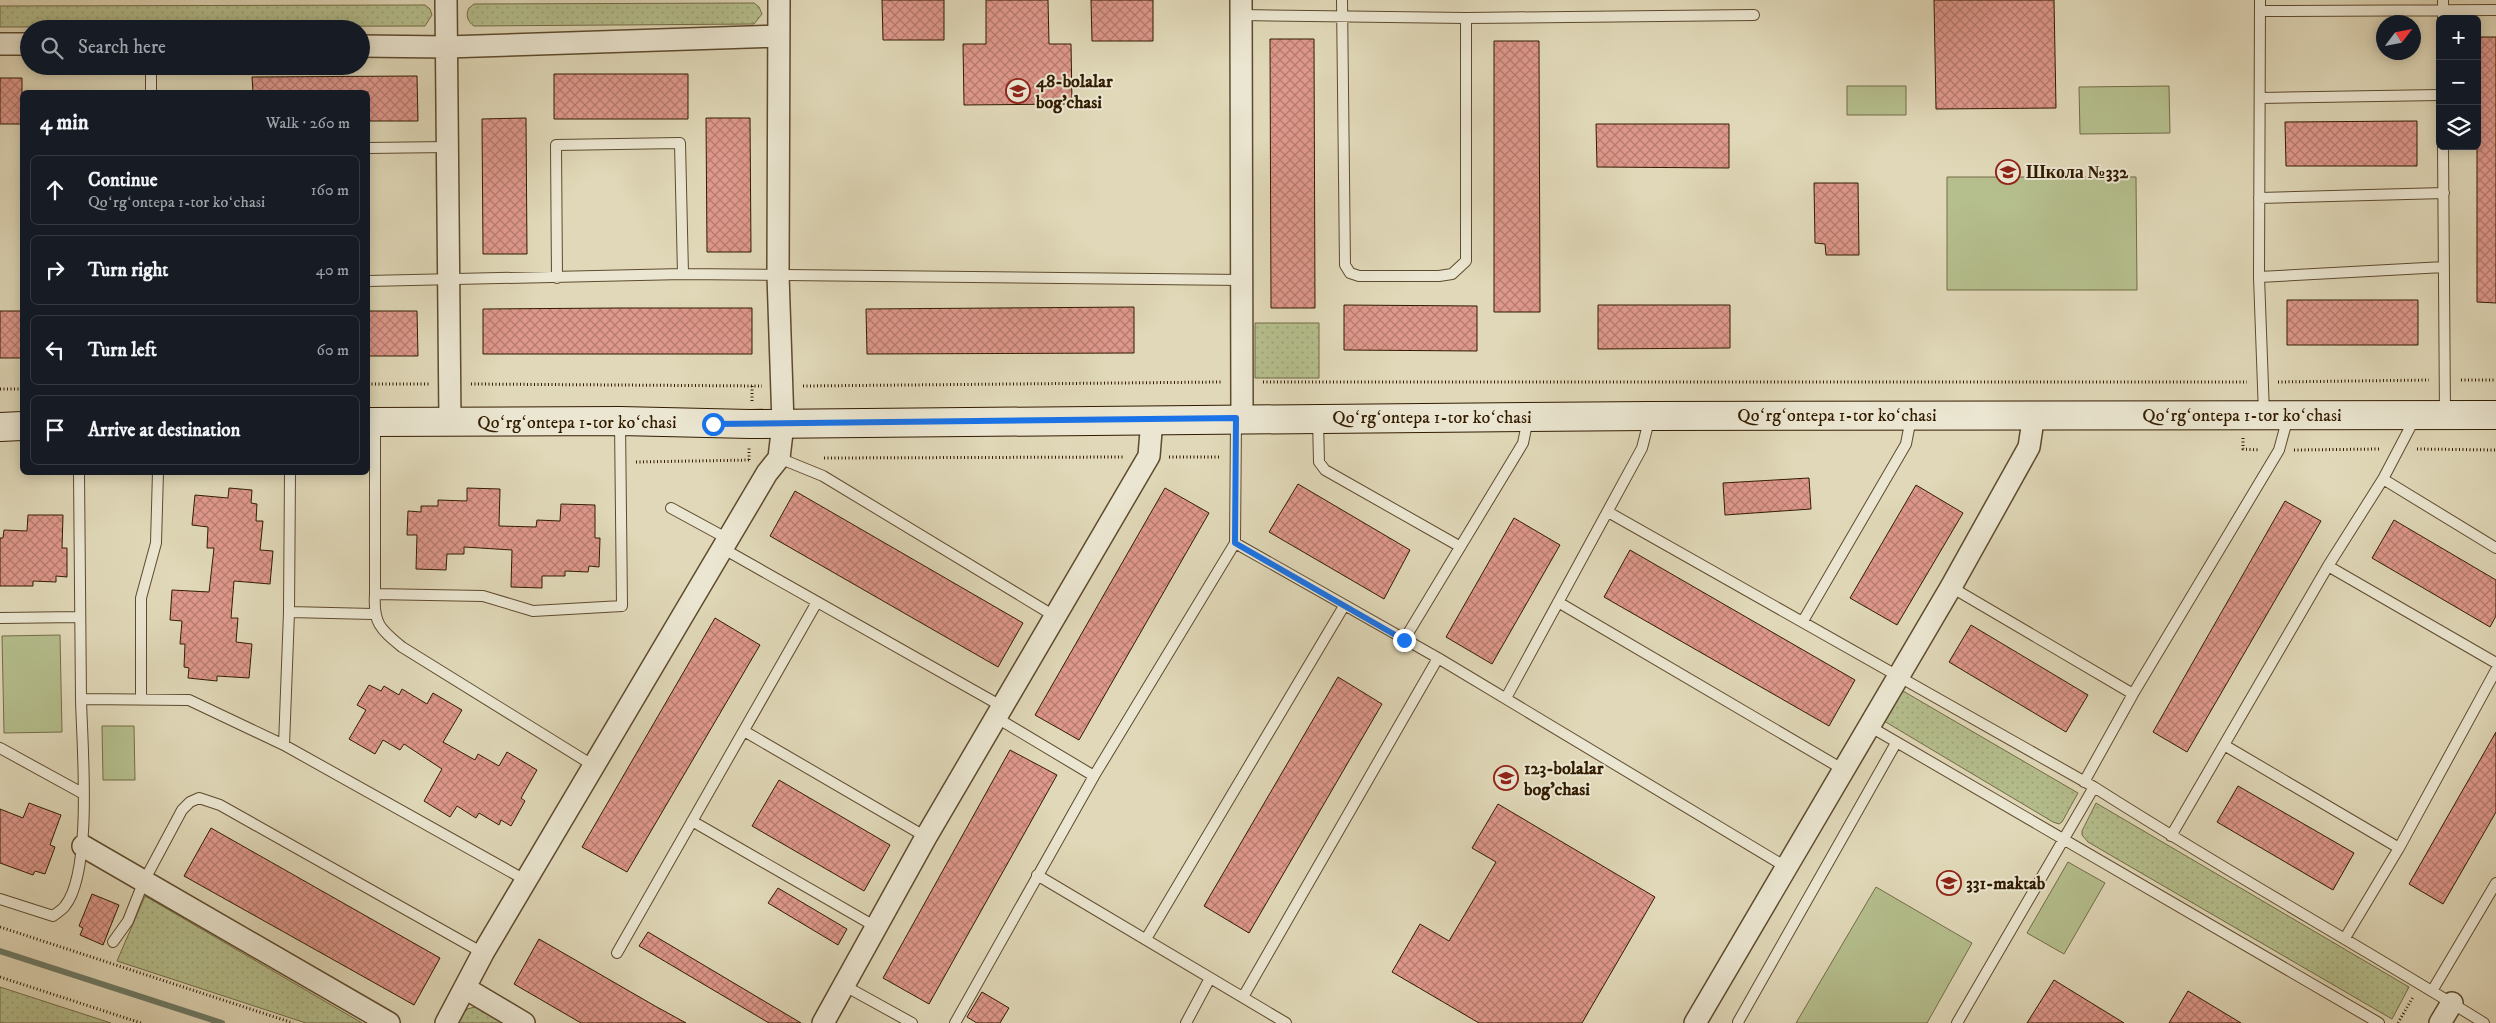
<!DOCTYPE html>
<meta charset="utf-8">
<style>
:root{--surface:#171b24;--page:#242831;--text:#f1f3f6;--muted:#9ea1a6;--line:#363941}
body{margin:0;font-family:"IM FELL DW Pica",serif;background:var(--page);color:var(--text)}
.controls{position:absolute;right:15px;top:15px;display:grid;overflow:hidden;border-radius:8px;box-shadow:0 2px 12px #0003}
.controls button{width:45px;height:45px;display:grid;place-items:center;padding:0;border:0;border-bottom:1px solid var(--line);background:var(--surface);color:var(--text);font:25px sans-serif}
.compass{position:absolute;left:2376px;top:15px;width:45px;height:45px;border-radius:50%;background:var(--surface);box-shadow:0 2px 12px #0003;rotate:58deg}
.stop{position:absolute;width:15px;height:15px;margin:-11px;border:4px solid #1a73e8;border-radius:50%;background:#fff}
.stop.end{background:#1a73e8;border-color:#fff;box-shadow:0 1px 5px #0008}
.list{margin:0;padding:0;list-style:none}
h2{display:flex;justify-content:space-between;align-items:center;height:65px;margin:0;padding:0 20px;font-size:21px}
h2 small{font-size:16px;font-weight:400;color:var(--muted)}
.list li{display:grid;grid-template-columns:32px 1fr auto;gap:15px;align-items:center;box-sizing:border-box;height:70px;margin:0 10px 10px;padding:0 10px;border:1px solid var(--line);border-radius:8px}
.list b{display:block;font-size:19px;white-space:nowrap}
.list p{margin:0;font-size:16px;white-space:nowrap;color:var(--muted)}
.list em{font-size:16px;font-style:normal;color:var(--muted)}
.icon{flex:none;width:28px;height:28px;fill:none;stroke:currentColor;stroke-width:2;stroke-linecap:round;stroke-linejoin:round}
.map{position:relative;flex:none;width:2496px;height:1023px;overflow:hidden}
.search{position:absolute;background:var(--surface);box-shadow:0 2px 12px #0003;left:20px;top:20px;width:350px;height:55px;display:flex;align-items:center;gap:12px;box-sizing:border-box;padding:0 18px;border-radius:28px;color:var(--muted);font-size:19px}
.panel{position:absolute;background:var(--surface);box-shadow:0 2px 12px #0003;left:20px;top:90px;width:350px;height:385px;border-radius:8px}
.map>svg:first-child{display:block}
.grass{fill:url(#grass-dots);stroke:#746d46}
.garden{fill:#b5be8d;stroke:#746d46}
.lines{fill:none;stroke-linecap:round;stroke-linejoin:round}
.stream{stroke:#6d7b68;stroke-width:6}
.building{fill:url(#building-cross-hatch);stroke:#321c00}
.lane-casing{stroke:#5e4b2e;stroke-width:12}
.street-casing{stroke:#5e4b2e;stroke-width:24}
.secondary-casing{stroke:#321c00;stroke-width:30}
.path{stroke:#321c00;stroke-width:3;stroke-dasharray:1 2.5;stroke-linecap:butt}
.lane{stroke:#ebe6d1;stroke-width:10}
.street{stroke:#ebe6d1;stroke-width:21}
.secondary{stroke:#ebe6d1;stroke-width:28}
.route{stroke:#1a73e8;stroke-width:6}
.labels{text-anchor:middle;stroke-width:4;stroke-linejoin:round;paint-order:stroke}
.poi-label{font-size:18px;font-weight:bold;fill:#321c00;stroke:#ebe6d1;text-anchor:start}
.street-label{font-size:18px;fill:#321c00;stroke:#ebe6d1}
</style>
<div class="map">
<svg width="2496" height="1023" viewBox="0 0 2496 1023">
<defs>
<pattern id="grass-dots" width="8" height="8" patternUnits="userSpaceOnUse" patternTransform="scale(1.25)"><rect width="8" height="8" fill="#b5be8d"/><path d="M2 2h.1M6 6h.1" fill="none" stroke="#9ca378" stroke-width="1.8" stroke-linecap="round"/></pattern>
<pattern id="building-cross-hatch" width="8" height="8" patternUnits="userSpaceOnUse" patternTransform="scale(1.25)"><rect width="8" height="8" fill="#df988c"/><path d="M0 0l8 8M0 8l8-8" fill="none" stroke="#b57b70"/></pattern>
</defs>
<rect width="100%" height="100%" fill="#e0d8b8"/>
<filter id="stains"><feTurbulence type="fractalNoise" baseFrequency=".004" numOctaves="4"/><feColorMatrix values="0 0 0 0 .2 0 0 0 0 .09 0 0 0 0 .02 0 0 0 .5 -.17"/></filter>
<radialGradient id="worn" r=".72"><stop offset=".6" stop-color="#630" stop-opacity="0"/><stop offset="1" stop-color="#630" stop-opacity=".3"/></radialGradient>
<path class="grass" d="M 754,3 L 759,7 L 762,14 L 754,24 L 474,26 C 468,22 465,15 469,8 L 474,4 Z
M 425,5 L 430,9 L 432,15 L 425,26 L 0,27 L 0,6 Z
M 1255,323 L 1319,323 L 1319,378 L 1255,378 Z
M 1903,691 L 2078,793 L 2062,822 L 2059,824 L 2053,822 L 1884,721 Z
M 2096,803 L 2409,987 L 2392,1019 L 2088,842 L 2082,835 L 2082,831 Z
M 145,896 L 362,1023 L 306,1023 L 117,961 Z
M 0,987 L 111,1023 L 0,1023 Z
M 475,1007 L 507,1023 L 457,1023 L 467,1009 Z"/>
<path class="garden" d="M 1847,86 L 1906,86 L 1906,115 L 1847,115 Z
M 2169,86 L 2170,133 L 2080,134 L 2079,87 Z
M 1947,177 L 2136,177 L 2137,290 L 1947,290 Z
M 60,635 L 62,732 L 4,733 L 2,636 Z
M 102,726 L 134,726 L 135,780 L 103,780 Z
M 2068,862 L 2105,883 L 2064,954 L 2027,933 Z
M 1876,887 L 1972,943 L 1927,1023 L 1796,1023 Z"/>
<g class="lines">
<path class="stream" d="M 0,951 L 222,1023"/>
</g>
<path class="building" d="M 882,0 L 944,0 L 944,40 L 883,40 Z
M 986,0 L 1048,0 L 1049,44 L 1071,44 L 1072,104 L 964,105 L 963,44 L 986,44 Z
M 1091,0 L 1153,0 L 1153,41 L 1092,41 Z
M 1934,0 L 2054,0 L 2056,108 L 1936,109 Z
M 2477,37 L 2496,37 L 2496,303 L 2477,302 Z
M 1270,39 L 1314,39 L 1315,308 L 1271,308 Z
M 1494,41 L 1539,41 L 1540,312 L 1494,312 Z
M 554,74 L 688,74 L 688,119 L 554,119 Z
M 417,76 L 418,121 L 368,121 L 368,92 L 253,92 L 252,77 Z
M 0,78 L 22,78 L 22,124 L 0,124 Z
M 526,118 L 527,254 L 483,254 L 482,119 Z
M 706,118 L 750,118 L 751,252 L 707,252 Z
M 2417,121 L 2417,166 L 2286,166 L 2285,122 Z
M 1596,124 L 1729,124 L 1729,168 L 1597,167 Z
M 1814,183 L 1858,183 L 1859,255 L 1826,255 L 1825,244 L 1815,243 Z
M 2287,300 L 2418,300 L 2418,345 L 2287,345 Z
M 1344,305 L 1477,306 L 1477,351 L 1344,350 Z
M 1598,305 L 1730,305 L 1730,348 L 1598,349 Z
M 1134,307 L 1134,353 L 867,354 L 866,309 Z
M 620,308 L 752,308 L 752,354 L 483,354 L 483,309 Z
M 0,311 L 22,311 L 22,358 L 0,358 Z
M 368,311 L 417,311 L 418,356 L 368,356 Z
M 1809,478 L 1811,509 L 1725,515 L 1723,483 Z
M 1298,484 L 1410,550 L 1384,599 L 1269,532 Z
M 1916,485 L 1963,513 L 1897,625 L 1850,598 Z
M 229,488 L 252,490 L 251,503 L 257,504 L 256,521 L 263,521 L 260,550 L 273,551 L 270,584 L 234,581 L 231,618 L 238,618 L 236,642 L 252,644 L 249,678 L 217,676 L 217,681 L 188,678 L 189,668 L 184,667 L 185,644 L 180,644 L 182,621 L 170,620 L 172,590 L 209,592 L 214,548 L 207,548 L 208,527 L 192,525 L 195,495 L 228,498 Z
M 467,488 L 500,489 L 499,526 L 536,527 L 537,520 L 560,521 L 561,504 L 595,505 L 595,538 L 600,538 L 599,567 L 589,566 L 588,572 L 565,571 L 565,576 L 542,576 L 542,588 L 511,587 L 512,550 L 464,547 L 464,554 L 447,554 L 446,570 L 416,569 L 417,535 L 407,535 L 408,511 L 421,512 L 421,506 L 438,506 L 438,500 L 467,501 Z
M 1165,488 L 1209,513 L 1079,740 L 1035,715 Z
M 795,491 L 1023,623 L 998,667 L 770,536 Z
M 2285,501 L 2321,521 L 2187,752 L 2153,732 Z
M 28,515 L 63,515 L 62,548 L 67,548 L 67,577 L 56,576 L 56,582 L 33,581 L 33,586 L 0,586 L 0,538 L 3,538 L 4,530 L 27,531 Z
M 1514,518 L 1560,545 L 1492,664 L 1446,637 Z
M 2394,520 L 2496,580 L 2496,616 L 2490,627 L 2372,558 Z
M 1630,550 L 1855,680 L 1829,726 L 1604,597 Z
M 715,618 L 760,645 L 627,872 L 582,847 Z
M 1971,625 L 2088,695 L 2066,732 L 1949,662 Z
M 1338,677 L 1382,704 L 1249,933 L 1204,906 Z
M 369,685 L 381,691 L 384,686 L 399,695 L 402,689 L 427,704 L 433,693 L 462,710 L 443,742 L 475,760 L 478,754 L 499,766 L 507,752 L 537,770 L 521,798 L 525,801 L 511,826 L 501,820 L 499,825 L 479,813 L 476,818 L 457,806 L 450,817 L 424,801 L 442,769 L 404,744 L 400,750 L 383,740 L 375,754 L 349,739 L 366,710 L 357,705 Z
M 2496,732 L 2496,812 L 2443,904 L 2409,884 Z
M 1010,750 L 1057,775 L 929,1004 L 883,978 Z
M 779,780 L 890,845 L 864,891 L 752,826 Z
M 2238,786 L 2354,853 L 2333,890 L 2217,822 Z
M 29,803 L 61,815 L 50,845 L 55,847 L 45,874 L 35,871 L 33,875 L 0,863 L 0,809 L 23,818 Z
M 1498,804 L 1655,897 L 1582,1023 L 1479,1023 L 1392,972 L 1420,924 L 1449,941 L 1496,862 L 1472,848 Z
M 211,828 L 440,958 L 414,1005 L 184,876 Z
M 778,888 L 847,929 L 838,945 L 768,903 Z
M 92,894 L 119,905 L 103,945 L 80,935 L 83,928 L 79,926 Z
M 648,932 L 801,1023 L 769,1023 L 639,946 Z
M 539,939 L 655,1006 L 686,1023 L 581,1023 L 514,984 Z
M 2054,980 L 2124,1023 L 2027,1023 Z
M 2188,991 L 2241,1023 L 2169,1023 Z
M 982,992 L 1009,1008 L 1000,1023 L 977,1023 L 967,1017 Z"/>
<g class="lines">
<defs>
<path id="lane" d="M 1342,0 L 1345,265 L 1350,273 L 1359,276 L 1439,276 L 1452,274 L 1466,261 L 1466,18
M 2260,0 L 2259,277 L 2264,414
M 2260,11 L 2496,10
M 1241,15 L 1466,18 L 1754,15
M 2443,19 L 2443,0
M 151,66 L 151,92
M 2260,98 L 2440,95
M 2443,146 L 2445,414
M 368,148 L 447,147
M 2259,198 L 2444,193
M 2259,277 L 2444,267
M 557,278 L 556,145 L 680,143 L 683,274
M 368,281 L 683,274 L 1242,280
M 1318,420 L 1319,462 L 1325,470 L 1459,546
M 375,423 L 375,594 L 483,596 L 533,611 L 622,606 L 620,422
M 779,458 L 823,476 L 1056,617
M 79,472 L 81,699 L 189,700 L 284,745
M 290,472 L 289,612 L 284,745 L 527,881
M 2383,479 L 2496,548
M 671,508 L 728,539
M 1608,512 L 2094,787 C 2222,869 2355,943 2484,1023
M 1235,543 L 1438,658 L 1786,867
M 722,548 L 1003,707
M 2328,566 L 2496,663
M 1951,587 L 2133,694
M 375,594 C 373,623 380,629 402,647 L 594,766
M 1558,602 L 1844,770
M 289,612 L 373,614
M 0,618 L 80,617
M 1803,621 L 1906,444 L 1911,418
M 1404,640 L 1523,443 L 1528,419
M 1506,698 L 1642,448 L 1650,417
M 141,699 L 141,598 L 156,543 L 158,472
M 997,718 L 1094,776
M 1869,726 L 2379,1023
M 744,731 L 926,837
M 2224,745 L 2399,848
M 0,748 L 82,793
M 2084,782 L 2133,694 L 2279,450 L 2288,417
M 692,821 L 876,927
M 2171,836 L 2328,566 L 2383,479 L 2415,418
M 1037,875 L 1286,1023
M 0,899 L 53,916 C 57,913 62,910 65,906 C 93,871 82,746 81,699
M 2345,938 L 2399,848 L 2496,670
M 1146,939 L 1344,606
M 113,942 L 128,921 L 143,883 L 182,810 L 190,802 L 199,798 L 220,805 L 483,953
M 617,953 L 817,602
M 845,986 L 912,1023
M 2432,991 L 2496,883
M 1243,997 L 1438,658
M 1738,1022 L 1896,743
M 955,1023 L 1094,776 L 1235,543 L 1236,420
M 1186,1023 L 1210,978
M 1957,1023 L 2094,787"/>
<path id="street" d="M 446,0 L 450,422
M 1241,0 L 1242,418
M 0,44 L 29,44
M 361,46 L 447,47 L 778,36
M 83,846 L 389,1023
M 465,988 L 524,1023
M 446,1023 L 483,953 L 728,539 L 767,473 L 779,458 L 783,424 L 778,275 L 779,0
M 823,1023 L 926,837 L 1149,456 L 1152,419
M 1695,1023 L 1951,587 L 2029,447 L 2034,414
M 2440,1023 L 2452,1003"/>
<path id="secondary" d="M 368,422 L 620,421 L 750,424 L 1650,416 L 2496,415
M 0,427 L 22,426"/>
</defs>
<use href="#lane" class="lane-casing"/>
<use href="#street" class="street-casing"/>
<use href="#secondary" class="secondary-casing"/>
<path class="path" d="M 2461,380 L 2496,380
M 1263,382 L 2247,382
M 2278,382 L 2429,380
M 368,384 L 429,384
M 471,384 L 762,386
M 803,386 L 1222,382
M 0,389 L 22,389
M 752,401 L 752,386
M 2243,438 L 2243,449 L 2260,450
M 2417,449 L 2496,450
M 2294,450 L 2380,449
M 1169,457 L 1220,457
M 824,458 L 1125,457
M 749,460 L 749,447
M 636,462 L 750,460
M 0,927 L 293,1023
M 0,977 L 141,1023
M 2398,1023 L 2413,997"/>
<use href="#lane" class="lane"/>
<use href="#street" class="street"/>
<use href="#secondary" class="secondary"/>
</g>
<g class="lines">
<path class="route" d="M 713,424 L 1236,418 L 1235,543 L 1404,640"/>
</g>
<defs>
<symbol id="school-ring" viewBox="-11 -11 22 22"><circle r="9.5" fill="#ebe6d1" stroke="#8f2418" stroke-width="1.5"/><path d="M0-5L7-2L0 1L-7-2ZM-4 1L0 2.5L4 1V4Q0 6-4 4Z" fill="#8f2418"/></symbol>
</defs>
<g fill-rule="evenodd">
<use href="#school-ring" x="1004" y="77" width="28" height="28"/>
<use href="#school-ring" x="1994" y="158" width="28" height="28"/>
<use href="#school-ring" x="1492" y="764" width="28" height="28"/>
<use href="#school-ring" x="1935" y="869" width="28" height="28"/>
</g>
<g class="labels">
<g class="poi-label">
<text x="1036" y="87">48-bolalar<tspan x="1036" dy="21">bog'chasi</tspan></text>
<text x="2026" y="178">Школа №332</text>
<text x="1524" y="774">123-bolalar<tspan x="1524" dy="21">bog'chasi</tspan></text>
<text x="1966" y="889">331-maktab</text>
</g>
<g class="street-label">
<text x="1837" y="421">Qoʻrgʻontepa 1-tor koʻchasi</text>
<text x="2242" y="421">Qoʻrgʻontepa 1-tor koʻchasi</text>
<text x="1432" y="423">Qoʻrgʻontepa 1-tor koʻchasi</text>
<text x="577" y="428">Qoʻrgʻontepa 1-tor koʻchasi</text>
</g>
</g>
<rect width="100%" height="100%" filter="url(#stains)"/>
<rect width="100%" height="100%" fill="url(#worn)"/>
</svg>
<div class="controls">
<button>+</button>
<button>−</button>
<button><svg class="icon" aria-label="layers" viewBox="0 0 24 24"><path d="M12 4l9 5-9 5-9-5zM3 14l9 5 9-5"/></svg></button>
</div>
<svg class="compass" viewBox="-18 -18 36 36"><path d="M0-13l5 13h-10z" fill="#e53935"/><path d="M0 13l5-13h-10z" fill="#9ea1a6"/></svg>
<div class="stop" style="left:713px;top:424px"></div>
<div class="stop end" style="left:1404px;top:640px"></div>
<div class="search"><svg class="icon" aria-label="search" viewBox="0 0 24 24"><circle cx="10" cy="10" r="6"/><path d="M15 15l6 6"/></svg>Search here</div>
<section class="panel">
<h2>4 min<small>Walk · 260 m</small></h2>
<ul class="list">
<li><svg class="icon" aria-label="ahead" viewBox="0 0 24 24"><path d="M12 20V5M6 11l6-6 6 6"/></svg><div><b>Continue</b><p>Qoʻrgʻontepa 1-tor koʻchasi</p></div><em>160 m</em></li>
<li><svg class="icon" aria-label="right" viewBox="0 0 24 24"><path d="M7 20v-9h11M14 6l5 5-5 5"/></svg><div><b>Turn right</b></div><em>40 m</em></li>
<li><svg class="icon" aria-label="left" viewBox="0 0 24 24"><path d="M17 20v-9H6M10 6l-5 5 5 5"/></svg><div><b>Turn left</b></div><em>60 m</em></li>
<li><svg class="icon" aria-label="arrive" viewBox="0 0 24 24"><path d="M6 21V4h12l-3 4 3 4H6"/></svg><div><b>Arrive at destination</b></div></li>
</ul>
</section>
</div>
